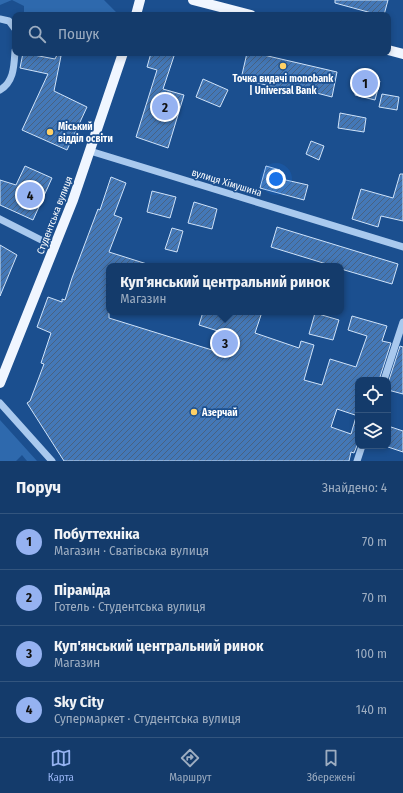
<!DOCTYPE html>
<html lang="uk">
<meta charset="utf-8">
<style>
:root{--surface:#143b6b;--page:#214673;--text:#f1f3f6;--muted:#9dadc1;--line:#33557e;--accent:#95b2f1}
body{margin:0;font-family:"Fira Sans Condensed",sans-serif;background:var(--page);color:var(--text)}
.controls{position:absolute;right:12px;bottom:12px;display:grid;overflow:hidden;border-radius:8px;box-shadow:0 2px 6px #0003}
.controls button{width:36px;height:36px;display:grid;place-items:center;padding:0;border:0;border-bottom:1px solid var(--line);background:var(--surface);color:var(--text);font:20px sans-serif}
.you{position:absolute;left:276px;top:179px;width:14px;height:14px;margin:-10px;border:3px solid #fff;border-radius:50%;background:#1a73e8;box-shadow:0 0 0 6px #1a73e833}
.badge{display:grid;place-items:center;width:26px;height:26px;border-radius:50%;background:var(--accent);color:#111;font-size:13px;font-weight:700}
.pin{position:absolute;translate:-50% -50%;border:2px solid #fff;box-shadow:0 1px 4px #0006}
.popup{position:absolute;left:106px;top:263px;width:238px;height:52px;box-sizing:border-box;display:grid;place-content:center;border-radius:8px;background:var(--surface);filter:drop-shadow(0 1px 3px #0005);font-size:13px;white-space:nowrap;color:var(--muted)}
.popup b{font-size:15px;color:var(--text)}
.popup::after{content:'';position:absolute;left:50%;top:100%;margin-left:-8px;border:8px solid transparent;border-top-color:var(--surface)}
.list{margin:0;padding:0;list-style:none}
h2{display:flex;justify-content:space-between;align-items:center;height:52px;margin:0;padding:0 16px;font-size:17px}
h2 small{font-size:13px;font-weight:400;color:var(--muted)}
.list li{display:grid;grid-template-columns:26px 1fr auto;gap:12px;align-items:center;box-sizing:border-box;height:56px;padding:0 16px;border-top:1px solid var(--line)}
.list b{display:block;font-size:15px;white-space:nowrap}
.list p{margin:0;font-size:13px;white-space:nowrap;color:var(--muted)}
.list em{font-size:13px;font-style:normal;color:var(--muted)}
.icon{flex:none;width:22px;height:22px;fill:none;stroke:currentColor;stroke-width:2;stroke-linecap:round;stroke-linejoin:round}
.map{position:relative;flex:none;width:403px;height:461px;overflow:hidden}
.search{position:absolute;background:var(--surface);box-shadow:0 2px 6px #0003;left:12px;right:12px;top:12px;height:44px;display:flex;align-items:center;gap:10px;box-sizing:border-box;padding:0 14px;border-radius:8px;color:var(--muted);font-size:15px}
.sheet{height:276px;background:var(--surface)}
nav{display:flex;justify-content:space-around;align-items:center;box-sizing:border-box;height:56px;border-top:1px solid var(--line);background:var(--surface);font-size:11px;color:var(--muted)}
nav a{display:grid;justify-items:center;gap:2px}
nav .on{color:var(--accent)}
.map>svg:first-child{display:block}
.grass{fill:#2e69ad}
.building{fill:url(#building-hatch);stroke:#cfe3fa}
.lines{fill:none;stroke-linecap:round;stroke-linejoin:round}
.minor{stroke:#a9c9ee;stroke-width:7}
.major{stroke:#f0f6ff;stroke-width:10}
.poi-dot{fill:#ffd166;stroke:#1b4f8f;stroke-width:1.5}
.labels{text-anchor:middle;stroke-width:3.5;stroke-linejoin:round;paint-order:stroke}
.poi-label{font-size:10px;font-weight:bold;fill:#fff;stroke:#1b4f8f;text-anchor:start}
.street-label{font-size:10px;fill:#fff;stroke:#1b4f8f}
</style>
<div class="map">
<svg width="403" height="461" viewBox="0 0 403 461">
<defs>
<pattern id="building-hatch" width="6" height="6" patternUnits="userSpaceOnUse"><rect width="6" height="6" fill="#4478b7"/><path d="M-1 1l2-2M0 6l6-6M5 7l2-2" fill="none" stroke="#486282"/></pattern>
</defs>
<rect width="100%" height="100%" fill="#1b4f8f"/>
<path class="grass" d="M 0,0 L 104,0 L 119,15 L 24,15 L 24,6 L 12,0 L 0,5 Z
M 0,420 L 37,461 L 27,461 L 22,455 L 16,461 L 0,461 Z"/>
<path class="building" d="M 335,0 L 388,0 L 384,15 L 379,15 L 335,3 Z
M 23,53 L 55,59 L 57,55 L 61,56 L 54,91 L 87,107 L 67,150 L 22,130 L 48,74 L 20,68 Z
M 151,53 L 175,53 L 163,89 L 184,95 L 168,148 L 136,137 L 157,70 L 147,67 Z
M 247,53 L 255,53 L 337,72 L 332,97 L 309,91 L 308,95 L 241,79 Z
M 360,76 L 380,81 L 375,100 L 355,95 Z
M 203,79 L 228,90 L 220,107 L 196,97 Z
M 382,94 L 399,97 L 397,110 L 379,107 Z
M 340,113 L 366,118 L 364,132 L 338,128 Z
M 311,141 L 324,146 L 319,160 L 306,154 Z
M 25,166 L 52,178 L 33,220 L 0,205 L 0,180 L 16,185 Z
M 266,166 L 280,170 L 277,178 L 308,185 L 304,200 L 260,188 Z
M 400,174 L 403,174 L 403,221 L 381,216 L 378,227 L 352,219 L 361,189 L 393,198 Z
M 111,177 L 126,183 L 114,215 L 122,218 L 109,252 L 147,264 L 147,266 L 109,266 L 109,318 L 212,350 L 218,331 L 199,325 L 203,312 L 262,312 L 255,333 L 299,348 L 301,341 L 314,345 L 304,380 L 322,385 L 330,359 L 356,367 L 367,336 L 348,330 L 352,316 L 387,326 L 382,341 L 391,343 L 379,380 L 358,380 L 358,416 L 337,409 L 331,427 L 351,434 L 356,417 L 358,417 L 358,443 L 354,453 L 351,452 L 349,461 L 64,461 L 27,403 L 30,401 L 38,380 L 44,364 L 41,363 L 51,333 L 37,327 L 48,297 L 62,302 L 62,299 L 65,300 L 72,278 L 98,209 L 100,210 Z
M 152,191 L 176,197 L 170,218 L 147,212 Z
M 194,202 L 217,209 L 212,229 L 188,223 Z
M 277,227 L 398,264 L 392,284 L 341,269 L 341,266 L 333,266 L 271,247 Z
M 172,228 L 183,231 L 177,252 L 165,249 Z
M 0,245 L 17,255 L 0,296 Z
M 315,313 L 339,320 L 333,340 L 309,334 Z
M 400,346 L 403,347 L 403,394 L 388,390 L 388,383 Z
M 388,426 L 403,431 L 403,452 L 388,447 Z"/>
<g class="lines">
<path class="minor" d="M 0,19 L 9,21 L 15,29
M 0,90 C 14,82 14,66 15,51
M 90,151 L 403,247
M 0,219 L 55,247
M 384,380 L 403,322
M 0,403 L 52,461
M 357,461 L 362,446"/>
<path class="major" d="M 193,0 L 251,15
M 136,15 L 140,0
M 388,50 L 403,54
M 0,383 L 73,200 L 123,53"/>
</g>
<g class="poi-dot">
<circle cx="283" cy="66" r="4"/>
<circle cx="50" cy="132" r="4"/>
<circle cx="194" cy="412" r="4"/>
</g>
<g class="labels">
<g class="poi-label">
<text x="283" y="82" text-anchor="middle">Точка видачі monobank<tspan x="283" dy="12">| Universal Bank</tspan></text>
<text x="58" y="130">Міський<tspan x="58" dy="12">відділ освіти</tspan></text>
<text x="202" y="416">Азерчай</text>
</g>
<g class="street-label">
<text transform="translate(227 182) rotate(17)" y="4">вулиця Хімушина</text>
<text transform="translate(54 215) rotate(-69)" y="4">Студентська вулиця</text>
</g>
</g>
</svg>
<div class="controls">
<button><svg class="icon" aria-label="locate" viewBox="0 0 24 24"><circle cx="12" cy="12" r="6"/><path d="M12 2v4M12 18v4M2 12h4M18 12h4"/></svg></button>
<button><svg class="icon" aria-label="layers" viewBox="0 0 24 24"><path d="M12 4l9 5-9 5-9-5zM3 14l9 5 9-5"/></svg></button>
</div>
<div class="you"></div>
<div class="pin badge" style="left:365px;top:83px">1</div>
<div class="pin badge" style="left:165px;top:107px">2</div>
<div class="pin badge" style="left:225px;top:343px">3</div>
<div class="popup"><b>Куп'янський центральний ринок</b>Магазин</div>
<div class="pin badge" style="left:30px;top:195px">4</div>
<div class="search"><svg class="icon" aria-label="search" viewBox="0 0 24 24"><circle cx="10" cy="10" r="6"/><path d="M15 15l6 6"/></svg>Пошук</div>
</div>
<section class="sheet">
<h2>Поруч<small>Знайдено: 4</small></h2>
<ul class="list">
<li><span class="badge">1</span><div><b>Побуттехніка</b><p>Магазин · Сватівська вулиця</p></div><em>70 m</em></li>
<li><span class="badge">2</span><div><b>Піраміда</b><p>Готель · Студентська вулиця</p></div><em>70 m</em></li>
<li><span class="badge">3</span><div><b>Куп'янський центральний ринок</b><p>Магазин</p></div><em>100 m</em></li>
<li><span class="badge">4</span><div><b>Sky City</b><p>Супермаркет · Студентська вулиця</p></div><em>140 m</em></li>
</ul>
</section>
<nav>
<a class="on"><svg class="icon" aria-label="map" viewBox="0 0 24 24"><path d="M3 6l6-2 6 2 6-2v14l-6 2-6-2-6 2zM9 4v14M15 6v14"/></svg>Карта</a>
<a><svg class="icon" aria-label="directions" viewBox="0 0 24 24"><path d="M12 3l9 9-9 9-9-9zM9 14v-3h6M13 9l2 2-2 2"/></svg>Маршрут</a>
<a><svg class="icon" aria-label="saved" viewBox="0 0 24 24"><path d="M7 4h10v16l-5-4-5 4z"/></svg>Збережені</a>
</nav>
